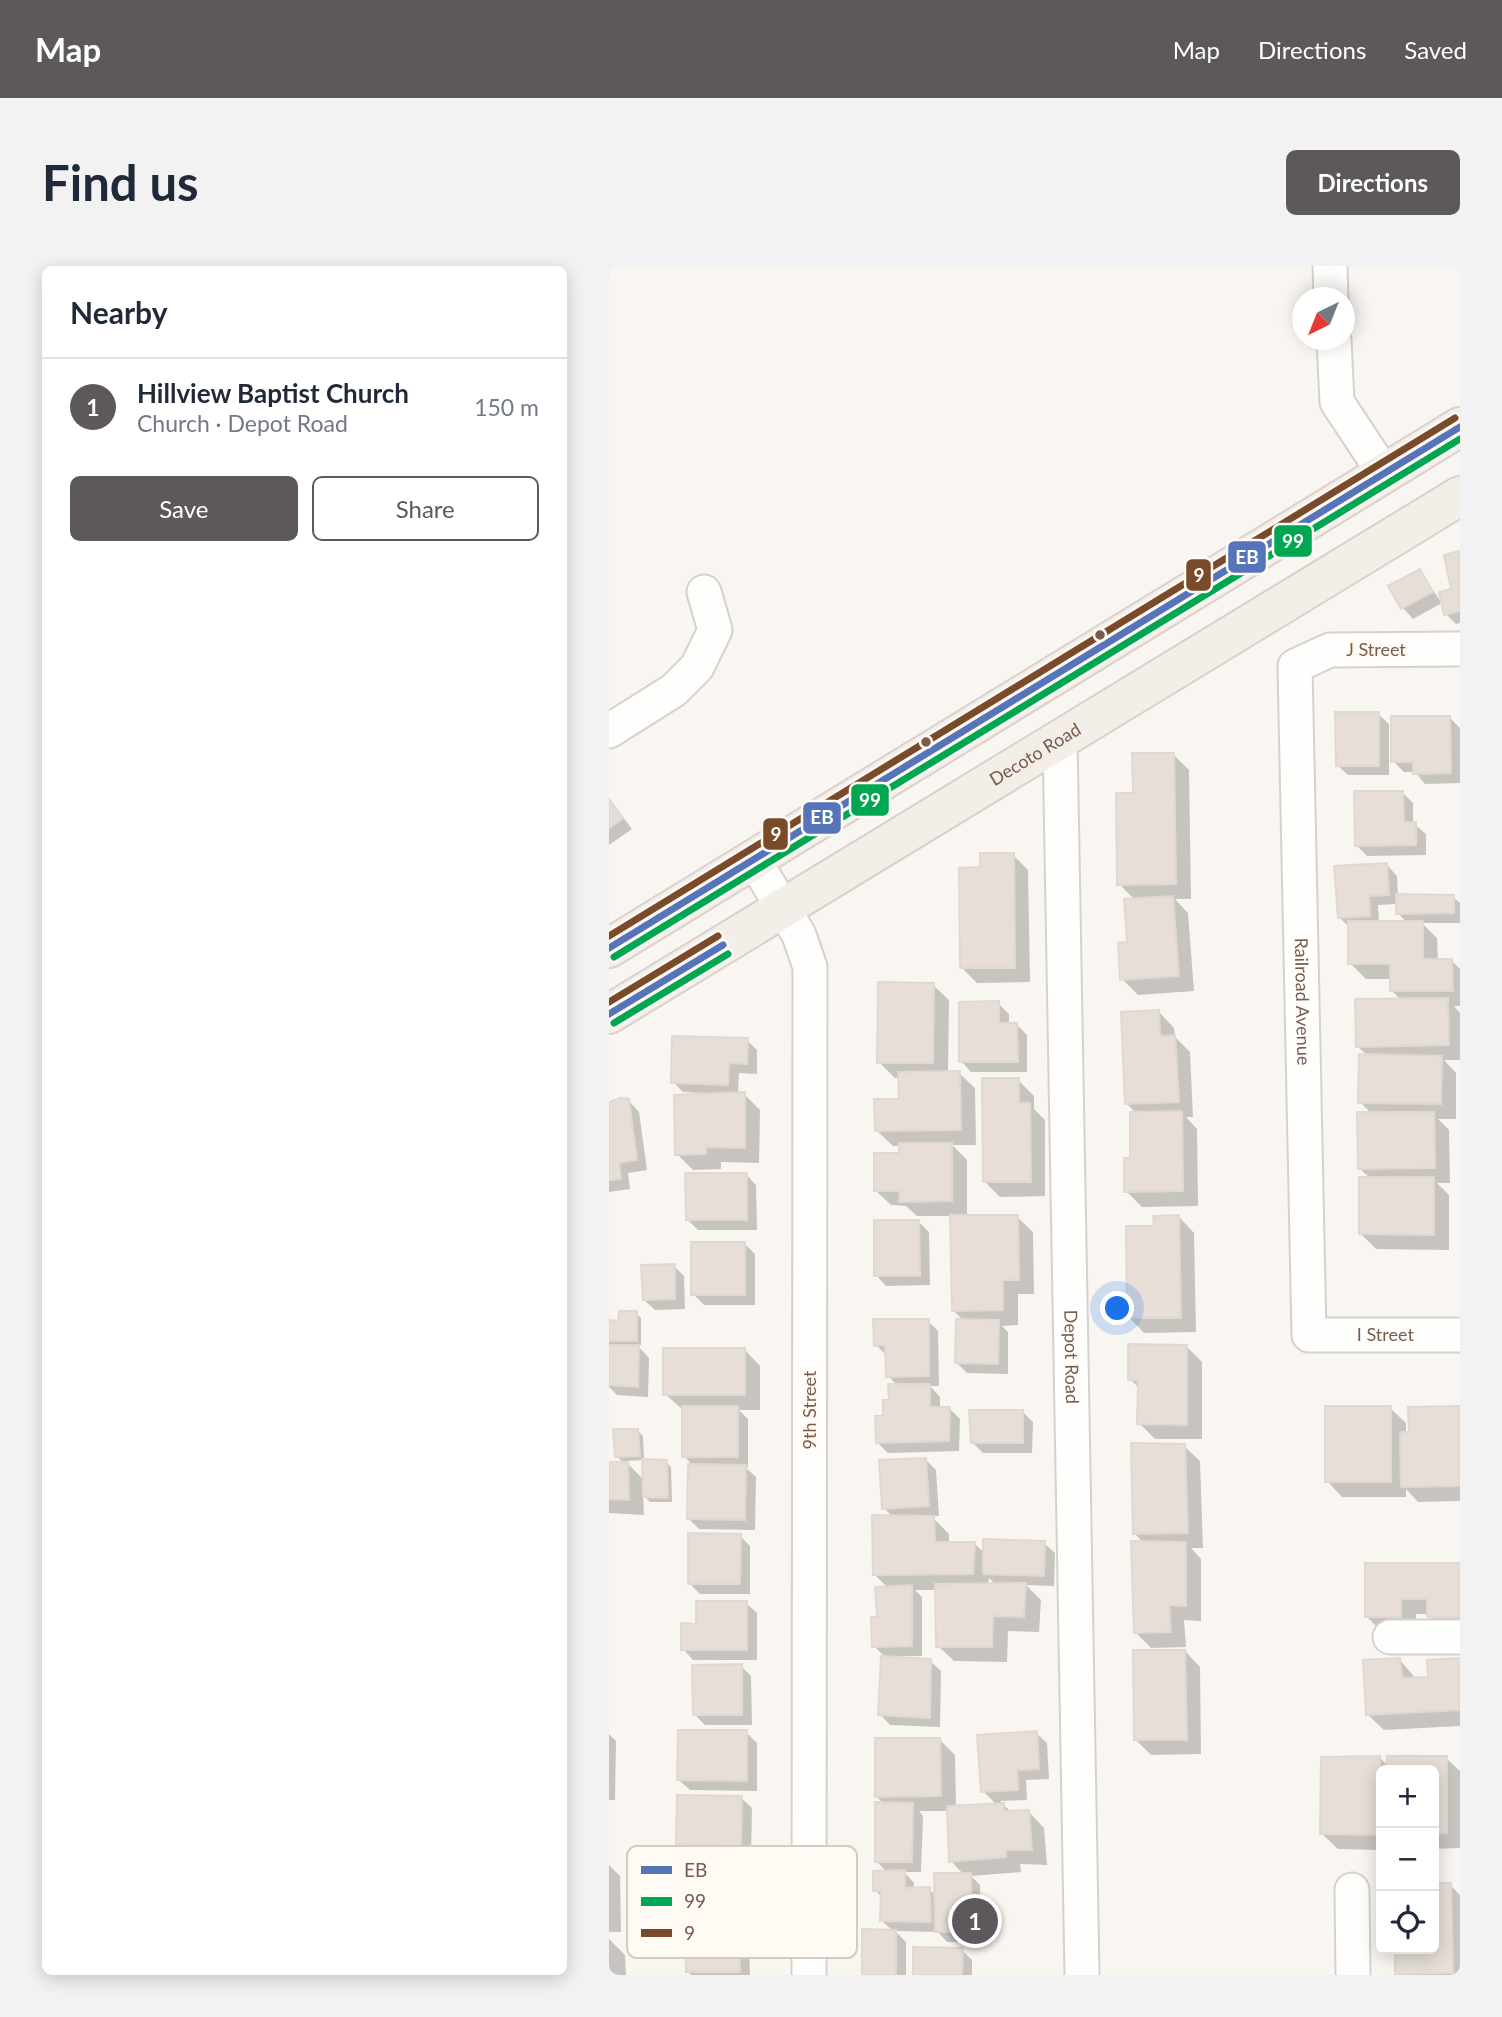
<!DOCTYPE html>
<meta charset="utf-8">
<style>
:root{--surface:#fff;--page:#f2f2f3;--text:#1f2937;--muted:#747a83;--line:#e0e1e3;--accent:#5c585b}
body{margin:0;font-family:Lato,sans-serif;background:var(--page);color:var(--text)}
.controls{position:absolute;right:21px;bottom:21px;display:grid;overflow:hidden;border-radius:10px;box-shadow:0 4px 18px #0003}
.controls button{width:63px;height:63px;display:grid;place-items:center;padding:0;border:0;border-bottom:2px solid var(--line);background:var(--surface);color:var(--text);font:35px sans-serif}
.compass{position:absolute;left:683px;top:21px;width:63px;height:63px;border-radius:50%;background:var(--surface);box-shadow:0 4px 18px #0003;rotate:223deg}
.you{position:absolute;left:509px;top:1043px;width:24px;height:24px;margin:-18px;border:5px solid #fff;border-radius:50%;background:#1a73e8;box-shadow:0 0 0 10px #1a73e833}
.badge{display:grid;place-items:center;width:46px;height:46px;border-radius:50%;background:var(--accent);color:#fff;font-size:23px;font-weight:700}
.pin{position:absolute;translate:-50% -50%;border:4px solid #fff;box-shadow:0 2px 7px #0006}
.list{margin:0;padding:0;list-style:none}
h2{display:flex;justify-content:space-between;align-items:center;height:91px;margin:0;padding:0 28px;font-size:30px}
h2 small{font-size:23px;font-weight:400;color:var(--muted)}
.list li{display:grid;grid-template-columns:46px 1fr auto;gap:21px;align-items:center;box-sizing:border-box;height:98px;padding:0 28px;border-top:2px solid var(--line)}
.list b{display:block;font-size:26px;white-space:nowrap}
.list p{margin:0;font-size:23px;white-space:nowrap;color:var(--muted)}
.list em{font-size:23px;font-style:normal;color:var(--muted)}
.actions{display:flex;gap:14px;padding:21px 28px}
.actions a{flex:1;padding:16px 0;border:2px solid var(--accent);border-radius:10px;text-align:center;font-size:24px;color:var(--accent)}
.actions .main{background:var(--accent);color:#fff}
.icon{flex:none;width:38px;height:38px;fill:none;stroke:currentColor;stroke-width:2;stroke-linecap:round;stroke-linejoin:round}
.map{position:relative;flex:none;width:851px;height:1709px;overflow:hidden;border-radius:10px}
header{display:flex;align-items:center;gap:42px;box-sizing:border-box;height:98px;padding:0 35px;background:var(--accent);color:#fff}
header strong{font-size:33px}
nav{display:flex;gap:38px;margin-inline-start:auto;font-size:24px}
.intro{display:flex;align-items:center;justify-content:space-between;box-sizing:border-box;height:168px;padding:0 42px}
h1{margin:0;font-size:49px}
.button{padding:18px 32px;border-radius:10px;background:var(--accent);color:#fff;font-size:24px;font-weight:700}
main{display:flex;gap:42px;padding:0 42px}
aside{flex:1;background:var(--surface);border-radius:10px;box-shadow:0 4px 18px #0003}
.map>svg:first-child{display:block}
.shadow{fill:#0003;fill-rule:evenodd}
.building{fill:#e6ded7;stroke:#e2d8d2;stroke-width:2}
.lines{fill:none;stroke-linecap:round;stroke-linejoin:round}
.minor-casing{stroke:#d7d1cb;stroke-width:37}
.major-casing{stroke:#dad1cc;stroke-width:42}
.minor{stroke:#fefefd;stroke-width:33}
.major{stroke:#f3eee8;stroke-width:38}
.bus-1-casing{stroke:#fffaf3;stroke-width:12}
.bus-2-casing{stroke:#fffaf3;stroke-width:12}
.bus-3-casing{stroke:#fffaf3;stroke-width:12}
.bus-1{stroke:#5674b9;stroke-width:7}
.bus-2{stroke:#00a651;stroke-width:7}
.bus-3{stroke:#7a4b2a;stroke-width:7}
.bus-dot{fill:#7a5c4d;stroke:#fffaf3;stroke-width:2.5}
.labels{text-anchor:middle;stroke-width:6;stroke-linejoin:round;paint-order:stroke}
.street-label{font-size:18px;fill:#7a5c4d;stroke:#fffaf3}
.key{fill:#fffaf3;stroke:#d7cbc1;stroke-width:2}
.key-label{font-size:19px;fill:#7a5c4d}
.line-badge{stroke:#fffaf3;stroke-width:2.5}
.badge-label{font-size:19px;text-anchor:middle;font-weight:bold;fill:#fff}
</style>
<header>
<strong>Map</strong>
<nav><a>Map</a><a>Directions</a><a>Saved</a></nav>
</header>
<div class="intro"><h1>Find us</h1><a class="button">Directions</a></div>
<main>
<aside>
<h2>Nearby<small></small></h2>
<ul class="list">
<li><span class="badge">1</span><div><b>Hillview Baptist Church</b><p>Church · Depot Road</p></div><em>150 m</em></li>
</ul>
<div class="actions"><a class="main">Save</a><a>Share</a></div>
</aside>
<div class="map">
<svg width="851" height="1709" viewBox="0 0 851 1709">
<rect width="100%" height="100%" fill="#f9f5f0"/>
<path class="shadow" d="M 851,287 L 851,357 L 847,358 L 837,348 L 844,325 L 837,290 Z
M 810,305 L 833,337 L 804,353 L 794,342 L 782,321 Z
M 769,448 L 780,458 L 780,509 L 739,509 L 728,499 Z
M 841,452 L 851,462 L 851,517 L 816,518 L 806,506 L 795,506 L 784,495 Z
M 565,489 L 580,504 L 582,633 L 566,633 L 579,647 L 585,725 L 529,729 L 513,713 L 526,634 L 510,618 L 525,529 Z
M 794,527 L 804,537 L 804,557 L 817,568 L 817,589 L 758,590 L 747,579 Z
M 0,533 L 23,563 L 0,579 Z
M 404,589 L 419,604 L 421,716 L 368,717 L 353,702 L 373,603 Z
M 778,599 L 788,610 L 789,630 L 844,631 L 851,637 L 851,657 L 813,657 L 828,672 L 829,695 L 843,695 L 851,703 L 851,740 L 845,740 L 851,747 L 851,794 L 835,794 L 847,807 L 847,853 L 829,853 L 840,864 L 841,917 L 828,917 L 840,929 L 840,984 L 767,983 L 752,968 L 762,913 L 750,902 L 763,848 L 751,836 L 759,790 L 748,780 L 793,735 L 783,725 L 783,713 L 757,713 L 741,697 L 741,662 L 730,651 ZM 789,638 L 789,647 L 798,657 L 770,657 L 769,639 Z
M 324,719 L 340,734 L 339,807 L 350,807 L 366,822 L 367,879 L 343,879 L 358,894 L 358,951 L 408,951 L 424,966 L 425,1028 L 409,1028 L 409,1059 L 393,1060 L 399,1066 L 399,1108 L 358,1107 L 347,1096 L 355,1055 L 344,1044 L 343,950 L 308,950 L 297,940 L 282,939 L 266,924 L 292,889 L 292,880 L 284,880 L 268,865 L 292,834 L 291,812 L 286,812 L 270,796 Z
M 389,737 L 400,748 L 400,759 L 408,759 L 418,769 L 418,806 L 362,806 L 352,795 Z
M 550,746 L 565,762 L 566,771 L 581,786 L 584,851 L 577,851 L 588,863 L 589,940 L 533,941 L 517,925 L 528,848 L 518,838 Z
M 138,774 L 148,784 L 148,808 L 130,807 L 129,828 L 135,828 L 151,844 L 150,897 L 112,896 L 112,903 L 84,904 L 68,888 L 94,827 L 74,826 L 64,816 Z
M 409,814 L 425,830 L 425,843 L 436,854 L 436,930 L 391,931 L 375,915 Z
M 20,835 L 30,846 L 38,904 L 19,907 L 21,923 L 0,926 L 0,937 L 0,837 Z
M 137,908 L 147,919 L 148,964 L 89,964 L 78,953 Z
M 570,951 L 585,967 L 587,1066 L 535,1067 L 520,1051 L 546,962 Z
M 310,956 L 320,966 L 321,1019 L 277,1020 L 267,1009 Z
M 135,977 L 146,988 L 146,1039 L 95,1039 L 84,1028 Z
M 65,1000 L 75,1010 L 76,1043 L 46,1044 L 35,1034 Z
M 27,1047 L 32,1052 L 32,1079 L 28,1079 L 40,1092 L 39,1131 L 8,1129 L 0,1121 L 0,1056 L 11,1057 Z
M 319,1055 L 329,1065 L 330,1120 L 321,1120 L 331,1131 L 331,1143 L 341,1143 L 351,1153 L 350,1185 L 279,1187 L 269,1177 L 289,1120 L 279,1110 L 278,1090 L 267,1079 Z
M 577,1080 L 593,1096 L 593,1173 L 546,1173 L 530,1157 L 530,1122 L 521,1113 Z
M 136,1084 L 151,1100 L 151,1144 L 130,1144 L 139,1153 L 139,1201 L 136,1201 L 147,1211 L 146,1264 L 90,1263 L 80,1253 L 84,1200 L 75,1190 L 74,1144 L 56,1128 Z
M 781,1142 L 797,1157 L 797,1167 L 802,1168 L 801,1142 L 851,1142 L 851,1235 L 809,1236 L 797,1223 L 797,1231 L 733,1231 L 718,1215 Z
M 413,1145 L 424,1156 L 423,1187 L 374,1187 L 363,1176 Z
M 29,1165 L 34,1170 L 35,1194 L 16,1195 L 36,1215 L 57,1196 L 62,1201 L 63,1236 L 41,1236 L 34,1229 L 35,1249 L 0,1247 L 0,1197 L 15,1197 L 7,1190 Z
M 575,1180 L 591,1195 L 594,1282 L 582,1282 L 592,1293 L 592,1355 L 575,1354 L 577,1381 L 542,1382 L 526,1366 L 535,1277 L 526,1268 Z
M 316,1193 L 327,1204 L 330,1250 L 322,1250 L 340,1268 L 340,1277 L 365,1277 L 376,1288 L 435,1277 L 446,1287 L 445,1320 L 417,1319 L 432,1334 L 430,1366 L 399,1365 L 398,1396 L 345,1395 L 329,1380 L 328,1324 L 306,1324 L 313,1331 L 313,1390 L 291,1390 L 291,1393 L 321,1395 L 332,1405 L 331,1461 L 281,1459 L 271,1448 L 277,1392 L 265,1380 L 279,1322 L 266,1309 L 285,1252 L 275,1242 ZM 380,1312 L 387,1319 L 379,1319 Z
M 131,1270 L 141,1280 L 141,1328 L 91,1328 L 80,1317 Z
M 757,1299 L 851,1299 L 851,1366 L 836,1366 L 820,1348 L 807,1348 L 807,1366 L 773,1366 L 758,1351 Z
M 137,1337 L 148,1347 L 148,1394 L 84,1394 L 74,1383 L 89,1359 Z
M 576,1385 L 591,1401 L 592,1488 L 542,1489 L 527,1474 Z
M 791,1394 L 807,1413 L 821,1412 L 820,1396 L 851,1394 L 851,1460 L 775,1464 L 759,1449 Z
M 132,1400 L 142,1410 L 143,1459 L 96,1459 L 85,1448 Z
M 137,1466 L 148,1477 L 148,1525 L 81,1524 L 70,1514 Z
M 427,1467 L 438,1477 L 440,1513 L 417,1514 L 418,1534 L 391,1535 L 403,1547 L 420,1546 L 435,1562 L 438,1599 L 411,1598 L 412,1606 L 362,1610 L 371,1619 L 373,1676 L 338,1676 L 329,1666 L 286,1665 L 297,1676 L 297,1709 L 254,1709 L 254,1665 L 284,1665 L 273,1655 L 274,1632 L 266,1624 L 278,1606 L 268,1596 L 275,1538 L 267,1530 L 331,1474 L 346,1489 L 347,1542 L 388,1539 L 374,1525 ZM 310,1545 L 340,1545 L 342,1595 L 355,1609 L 327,1630 L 320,1623 L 305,1624 L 305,1617 L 295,1606 L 312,1606 L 314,1550 Z
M 0,1468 L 7,1475 L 6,1534 L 0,1534 Z
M 771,1492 L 780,1501 L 837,1492 L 851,1505 L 851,1582 L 825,1583 L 825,1504 L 772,1504 L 772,1584 L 729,1583 L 713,1568 Z
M 132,1532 L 143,1542 L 142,1590 L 79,1588 L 69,1578 Z
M 138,1595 L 148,1606 L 148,1656 L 129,1656 L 140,1667 L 141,1709 L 82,1709 L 78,1705 L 99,1657 L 88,1645 Z
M 0,1599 L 11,1610 L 12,1666 L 0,1666 Z
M 825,1619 L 841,1619 L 851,1629 L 851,1709 L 790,1709 L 788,1683 L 825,1683 Z
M 0,1673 L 16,1689 L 17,1709 L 0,1709 Z
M 306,1683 L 353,1684 L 363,1694 L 363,1709 L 306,1709 Z"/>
<path class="building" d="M 851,285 L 851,345 L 835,349 L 830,326 L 842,323 L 835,289 Z
M 811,303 L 824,326 L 792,343 L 779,320 Z
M 726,446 L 770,446 L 770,500 L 727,500 Z
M 782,450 L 841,450 L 842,507 L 804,508 L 804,496 L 782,496 Z
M 523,487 L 565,487 L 567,618 L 508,619 L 507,527 L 524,527 Z
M 745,525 L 794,525 L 795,556 L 807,556 L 807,579 L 746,580 Z
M 0,533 L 14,552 L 0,562 Z
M 371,587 L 405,587 L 406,702 L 351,702 L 350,602 L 371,601 Z
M 778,597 L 780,629 L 760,630 L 761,650 L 729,652 L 725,600 Z
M 787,628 L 845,629 L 845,647 L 787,648 Z
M 564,630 L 570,710 L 511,714 L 509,677 L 518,676 L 515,633 Z
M 739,655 L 814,655 L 814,693 L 843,693 L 844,725 L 781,725 L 781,698 L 739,698 Z
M 269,716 L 325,717 L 324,797 L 268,797 Z
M 839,732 L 840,779 L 747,781 L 746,733 Z
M 390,735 L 390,757 L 408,757 L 409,796 L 350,796 L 350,736 Z
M 550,744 L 551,770 L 566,769 L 570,836 L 516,838 L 512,746 Z
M 63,770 L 139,772 L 138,798 L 120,797 L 119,819 L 62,817 Z
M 750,788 L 833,790 L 832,838 L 749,837 Z
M 351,805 L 352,864 L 266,865 L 265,833 L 290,833 L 289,806 Z
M 373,812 L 410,812 L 410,837 L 421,837 L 422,916 L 374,916 Z
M 136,826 L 136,882 L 97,881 L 97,888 L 66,889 L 65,829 Z
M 11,832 L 20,833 L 28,894 L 10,897 L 12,913 L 0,914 L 0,836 Z
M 573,845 L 574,925 L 515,926 L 515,892 L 521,892 L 521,846 Z
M 748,846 L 825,846 L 826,902 L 749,903 Z
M 290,877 L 343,877 L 343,935 L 290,936 L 291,925 L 265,925 L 265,887 L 290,887 Z
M 76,907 L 138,907 L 138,954 L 77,954 Z
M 750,911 L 825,911 L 825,969 L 750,968 Z
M 341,949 L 409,949 L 410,1014 L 394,1014 L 394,1044 L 343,1045 Z
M 570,949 L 572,1052 L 518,1052 L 517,960 L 545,960 L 544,950 Z
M 265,954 L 310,954 L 311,1010 L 265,1010 Z
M 82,976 L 136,976 L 136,1029 L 82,1029 Z
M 66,998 L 66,1033 L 34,1034 L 32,999 Z
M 10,1045 L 28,1045 L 28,1075 L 0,1075 L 0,1054 L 9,1055 Z
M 264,1053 L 320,1053 L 320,1110 L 277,1111 L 276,1079 L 265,1080 Z
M 347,1053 L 390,1054 L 389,1098 L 346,1097 Z
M 519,1078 L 578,1079 L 578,1159 L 528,1158 L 529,1114 L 519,1114 Z
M 0,1079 L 30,1079 L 29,1121 L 0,1119 Z
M 54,1082 L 136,1082 L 136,1129 L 54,1129 Z
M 279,1118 L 321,1118 L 321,1141 L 341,1141 L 340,1175 L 267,1177 L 266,1150 L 274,1150 L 274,1134 L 280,1134 Z
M 73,1140 L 129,1140 L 129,1191 L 73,1191 Z
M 716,1140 L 782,1140 L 782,1216 L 716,1216 Z
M 851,1140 L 851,1220 L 792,1221 L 791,1166 L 800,1166 L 799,1141 Z
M 360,1144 L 414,1144 L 414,1177 L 362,1177 Z
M 4,1163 L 29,1163 L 31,1190 L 6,1191 Z
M 522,1177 L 576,1178 L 579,1267 L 524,1268 Z
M 317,1192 L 320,1240 L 273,1243 L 270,1194 Z
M 33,1193 L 58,1194 L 59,1232 L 34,1231 Z
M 0,1196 L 19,1196 L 20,1234 L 0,1233 Z
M 79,1198 L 137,1199 L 136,1254 L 78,1253 Z
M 263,1249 L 325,1250 L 326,1276 L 366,1276 L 364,1308 L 264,1309 Z
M 79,1267 L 132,1268 L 131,1318 L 79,1318 Z
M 374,1273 L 436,1275 L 435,1310 L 374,1308 Z
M 522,1275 L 577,1276 L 577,1340 L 560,1339 L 562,1366 L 525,1367 Z
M 756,1297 L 851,1297 L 851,1351 L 818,1351 L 818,1333 L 792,1333 L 792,1351 L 756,1351 Z
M 417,1317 L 415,1351 L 384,1350 L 383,1381 L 327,1381 L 326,1318 Z
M 303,1319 L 303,1380 L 263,1381 L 262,1351 L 268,1351 L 266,1321 Z
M 87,1335 L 138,1335 L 138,1384 L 72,1384 L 72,1357 L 87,1358 Z
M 524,1384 L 576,1384 L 578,1474 L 525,1474 Z
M 272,1390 L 322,1393 L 321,1452 L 269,1449 Z
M 791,1392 L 793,1412 L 819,1411 L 818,1394 L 851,1392 L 851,1444 L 757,1449 L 754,1394 Z
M 133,1398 L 133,1449 L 84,1449 L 83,1399 Z
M 69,1464 L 138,1464 L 138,1515 L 68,1514 Z
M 428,1465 L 430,1503 L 408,1504 L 409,1524 L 372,1526 L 368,1469 Z
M 266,1472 L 331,1472 L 332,1530 L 266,1531 Z
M 771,1490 L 772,1569 L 711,1568 L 712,1491 Z
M 778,1490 L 838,1490 L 838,1567 L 825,1568 L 825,1504 L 778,1504 Z
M 68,1529 L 133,1530 L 132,1580 L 67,1578 Z
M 266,1536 L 304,1537 L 303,1596 L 266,1596 Z
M 395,1537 L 395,1545 L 420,1544 L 423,1584 L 397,1584 L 397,1591 L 340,1596 L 338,1540 Z
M 296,1604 L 296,1622 L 321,1621 L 322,1656 L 271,1655 L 272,1625 L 264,1625 L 264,1605 Z
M 325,1607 L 362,1607 L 363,1666 L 326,1666 Z
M 825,1617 L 842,1617 L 844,1707 L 786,1708 L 786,1683 L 825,1683 Z
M 76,1655 L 130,1655 L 131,1706 L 77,1706 Z
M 253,1663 L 287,1664 L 287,1709 L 253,1709 Z
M 304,1681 L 354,1682 L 353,1709 L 304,1709 Z"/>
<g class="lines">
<defs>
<g id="minor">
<path d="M 721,0 L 722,32"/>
<path d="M 725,74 L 728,136 L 775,207"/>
<path id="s1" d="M 851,383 L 721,384 L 686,400 L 700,1069 L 851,1069"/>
<path d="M 0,465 L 65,424 L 88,401 L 106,364 L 95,326"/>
<path id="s2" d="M 451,473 L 473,1709"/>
<path d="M 145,594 L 190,669 L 201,701 L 200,1709"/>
<path d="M 781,1371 L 851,1371"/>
<path d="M 743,1624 L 744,1709"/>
</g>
<g id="major">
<path d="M 0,682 L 851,161"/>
<path id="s3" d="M 0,748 L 851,230"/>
</g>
</defs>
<use href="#minor" class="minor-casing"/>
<use href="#major" class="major-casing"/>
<use href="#minor" class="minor"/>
<use href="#major" class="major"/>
<defs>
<path id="bus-1" d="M 0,682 L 851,161
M 0,748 L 114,679"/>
<path id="bus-2" d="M 5,691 L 851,173
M 5,757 L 119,688"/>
<path id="bus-3" d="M 0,670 L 846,152
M 0,736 L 109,670"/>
</defs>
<use href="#bus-1" class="bus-1-casing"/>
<use href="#bus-2" class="bus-2-casing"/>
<use href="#bus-3" class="bus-3-casing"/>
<use href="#bus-1" class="bus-1"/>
<use href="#bus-2" class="bus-2"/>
<use href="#bus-3" class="bus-3"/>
</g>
<g class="bus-dot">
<circle cx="491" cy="369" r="6"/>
<circle cx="317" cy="476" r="6"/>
</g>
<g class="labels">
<g class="street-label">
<text x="767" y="390">J Street</text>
<text dy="6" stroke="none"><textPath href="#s3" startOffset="499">Decoto Road</textPath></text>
<text dy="6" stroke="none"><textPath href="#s1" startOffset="504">Railroad Avenue</textPath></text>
<text dy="6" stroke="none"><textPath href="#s1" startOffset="914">I Street</textPath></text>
<text dy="6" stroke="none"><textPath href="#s2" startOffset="618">Depot Road</textPath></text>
<text transform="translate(201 1144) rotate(-90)" y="6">9th Street</text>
</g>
</g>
<rect x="18" y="1580" width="230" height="112" rx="10" class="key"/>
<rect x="32" y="1600" width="31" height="8" fill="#5674b9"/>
<rect x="32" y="1631" width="31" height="9" fill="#00a651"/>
<rect x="32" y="1663" width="31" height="8" fill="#7a4b2a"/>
<g class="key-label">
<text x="75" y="1611">EB</text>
<text x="75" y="1642">99</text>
<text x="75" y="1674">9</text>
</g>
<g class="line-badge">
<rect x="664" y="258" width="40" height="34" rx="7" fill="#00a651"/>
<rect x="618" y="274" width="40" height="34" rx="7" fill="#5674b9"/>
<rect x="576" y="292" width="27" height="34" rx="7" fill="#7a4b2a"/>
<rect x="241" y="517" width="40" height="34" rx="7" fill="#00a651"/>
<rect x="193" y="535" width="40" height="34" rx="7" fill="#5674b9"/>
<rect x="153" y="551" width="27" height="34" rx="7" fill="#7a4b2a"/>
</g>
<g class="badge-label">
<text x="684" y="282">99</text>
<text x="638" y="298">EB</text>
<text x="590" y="316">9</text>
<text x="261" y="541">99</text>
<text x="213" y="558">EB</text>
<text x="167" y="575">9</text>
</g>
</svg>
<div class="controls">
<button>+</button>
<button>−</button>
<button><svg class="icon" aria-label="locate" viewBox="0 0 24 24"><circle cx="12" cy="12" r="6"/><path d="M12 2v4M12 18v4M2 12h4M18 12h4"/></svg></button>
</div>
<svg class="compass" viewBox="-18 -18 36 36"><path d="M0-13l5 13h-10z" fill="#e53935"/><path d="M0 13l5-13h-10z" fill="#747a83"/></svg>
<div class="you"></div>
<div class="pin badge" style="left:366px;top:1655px">1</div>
</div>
</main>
